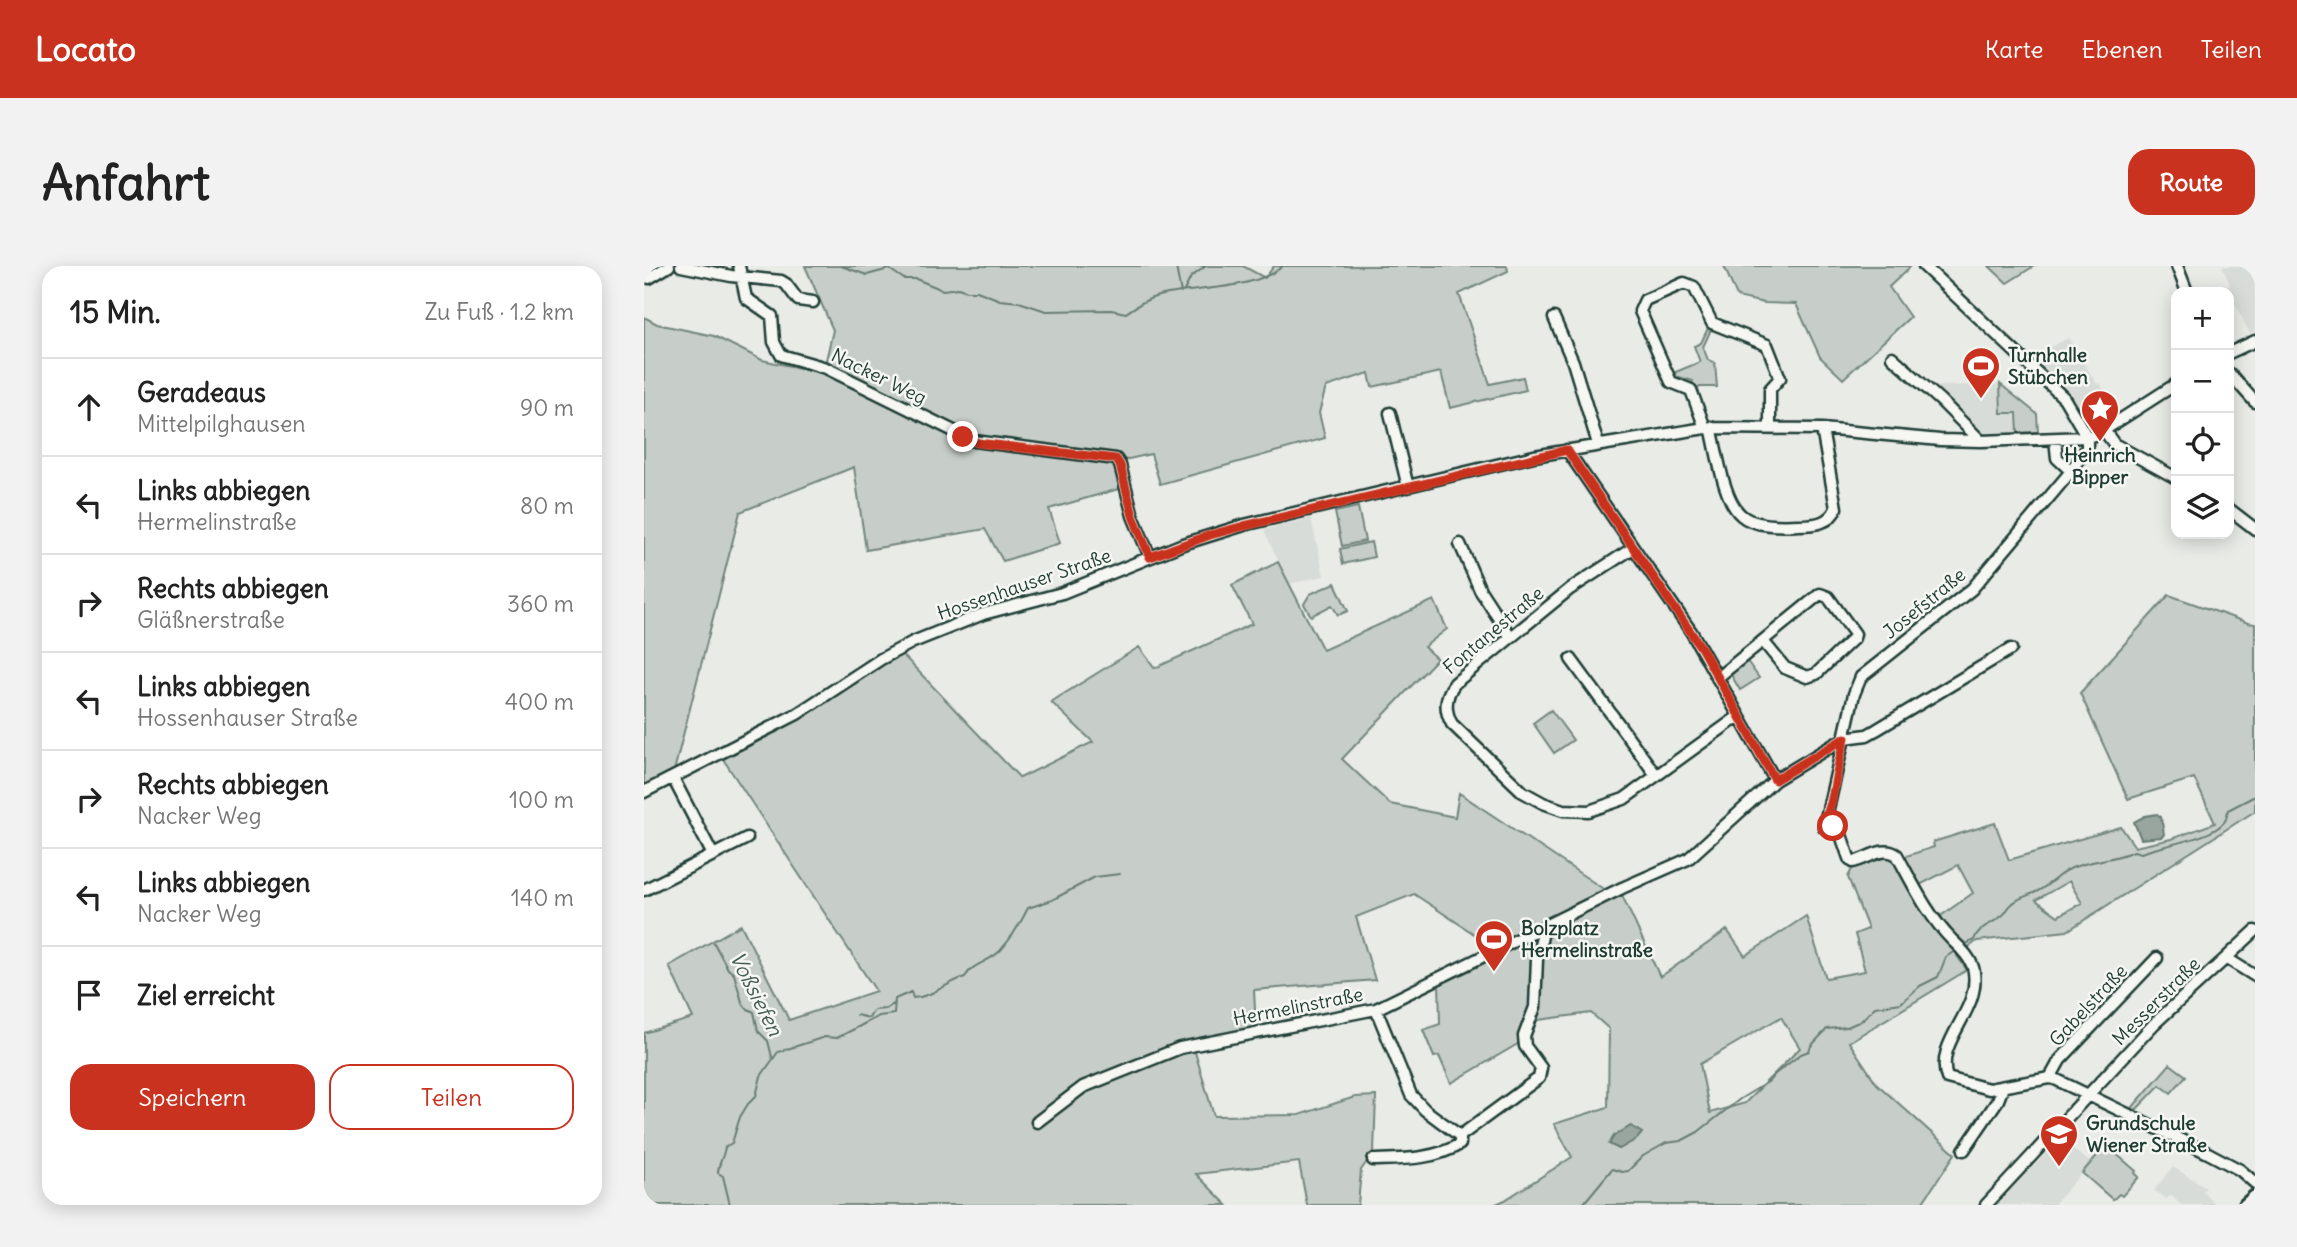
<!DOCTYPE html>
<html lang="de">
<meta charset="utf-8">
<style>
:root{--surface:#fff;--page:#f2f2f2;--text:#222;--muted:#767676;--line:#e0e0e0;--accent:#c8321e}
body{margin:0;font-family:Delius,sans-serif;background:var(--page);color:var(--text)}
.controls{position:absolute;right:21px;top:21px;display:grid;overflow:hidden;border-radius:14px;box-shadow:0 4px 18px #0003}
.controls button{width:63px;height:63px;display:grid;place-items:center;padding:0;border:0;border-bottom:2px solid var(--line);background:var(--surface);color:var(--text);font:35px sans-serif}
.stop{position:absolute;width:21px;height:21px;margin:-16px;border:5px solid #c8321e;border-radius:50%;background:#fff}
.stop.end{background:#c8321e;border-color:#fff;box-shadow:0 2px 7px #0008}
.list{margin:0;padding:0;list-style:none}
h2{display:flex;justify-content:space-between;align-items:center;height:91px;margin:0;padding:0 28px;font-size:30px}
h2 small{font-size:23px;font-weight:400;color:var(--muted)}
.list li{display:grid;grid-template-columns:46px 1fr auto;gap:21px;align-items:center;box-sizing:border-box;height:98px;padding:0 28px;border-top:2px solid var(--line)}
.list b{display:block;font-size:26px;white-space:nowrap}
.list p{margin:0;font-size:23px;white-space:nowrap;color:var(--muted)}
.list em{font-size:23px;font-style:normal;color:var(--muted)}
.actions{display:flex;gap:14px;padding:21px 28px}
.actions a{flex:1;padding:16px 0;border:2px solid var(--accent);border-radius:21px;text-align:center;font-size:24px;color:var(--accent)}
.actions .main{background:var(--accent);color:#fff}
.icon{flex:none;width:38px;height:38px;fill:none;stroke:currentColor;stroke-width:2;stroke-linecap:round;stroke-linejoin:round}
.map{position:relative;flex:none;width:1611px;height:939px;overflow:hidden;border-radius:21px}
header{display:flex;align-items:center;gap:42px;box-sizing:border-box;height:98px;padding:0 35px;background:var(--accent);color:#fff}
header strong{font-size:33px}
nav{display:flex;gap:38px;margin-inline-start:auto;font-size:24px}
.intro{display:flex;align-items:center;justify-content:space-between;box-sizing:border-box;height:168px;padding:0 42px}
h1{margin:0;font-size:49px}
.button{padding:18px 32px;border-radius:21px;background:var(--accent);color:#fff;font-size:24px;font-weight:700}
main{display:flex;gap:42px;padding:0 42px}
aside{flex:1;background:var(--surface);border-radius:21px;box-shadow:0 4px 18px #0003}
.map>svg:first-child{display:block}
.built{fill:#d8dcd8}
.green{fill:#c7cec9;stroke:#73867e;stroke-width:2;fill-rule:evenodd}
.water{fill:#99a6a0;stroke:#687c75;stroke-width:2}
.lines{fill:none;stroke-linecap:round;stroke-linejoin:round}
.stream{stroke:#687c75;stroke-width:2}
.minor-casing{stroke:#1f3d34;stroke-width:15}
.major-casing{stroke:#1f3d34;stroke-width:18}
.minor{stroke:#f6f6f2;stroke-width:10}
.major{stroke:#f6f6f2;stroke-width:12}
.route{stroke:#c8321e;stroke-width:9}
.labels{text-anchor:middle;stroke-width:5;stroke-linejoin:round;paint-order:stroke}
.poi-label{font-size:19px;font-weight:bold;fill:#1f3d34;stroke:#f6f6f2;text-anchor:start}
.street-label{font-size:19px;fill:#1f3d34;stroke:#f6f6f2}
.water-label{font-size:21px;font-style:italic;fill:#445c54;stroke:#f6f6f2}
</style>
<header>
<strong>Locato</strong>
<nav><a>Karte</a><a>Ebenen</a><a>Teilen</a></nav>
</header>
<div class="intro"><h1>Anfahrt</h1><a class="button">Route</a></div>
<main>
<aside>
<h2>15 Min.<small>Zu Fuß · 1.2 km</small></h2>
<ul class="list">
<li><svg class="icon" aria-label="ahead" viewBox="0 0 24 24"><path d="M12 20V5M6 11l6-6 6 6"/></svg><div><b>Geradeaus</b><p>Mittelpilghausen</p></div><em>90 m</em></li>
<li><svg class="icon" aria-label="left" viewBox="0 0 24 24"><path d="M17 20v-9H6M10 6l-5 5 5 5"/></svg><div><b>Links abbiegen</b><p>Hermelinstraße</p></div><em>80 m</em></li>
<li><svg class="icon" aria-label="right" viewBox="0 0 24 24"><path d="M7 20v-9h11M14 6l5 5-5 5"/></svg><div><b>Rechts abbiegen</b><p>Gläßnerstraße</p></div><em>360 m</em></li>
<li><svg class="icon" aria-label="left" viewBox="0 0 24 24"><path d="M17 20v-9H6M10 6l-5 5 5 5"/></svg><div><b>Links abbiegen</b><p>Hossenhauser Straße</p></div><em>400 m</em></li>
<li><svg class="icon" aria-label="right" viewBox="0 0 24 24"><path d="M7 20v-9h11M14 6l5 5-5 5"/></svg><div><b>Rechts abbiegen</b><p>Nacker Weg</p></div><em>100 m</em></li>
<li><svg class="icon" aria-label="left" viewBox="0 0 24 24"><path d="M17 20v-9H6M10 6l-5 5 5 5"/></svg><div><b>Links abbiegen</b><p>Nacker Weg</p></div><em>140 m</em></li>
<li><svg class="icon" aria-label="arrive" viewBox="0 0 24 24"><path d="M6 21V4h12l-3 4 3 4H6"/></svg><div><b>Ziel erreicht</b></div></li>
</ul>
<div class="actions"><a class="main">Speichern</a><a>Teilen</a></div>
</aside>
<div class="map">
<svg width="1611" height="939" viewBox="0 0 1611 939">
<rect width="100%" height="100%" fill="#e9ebe7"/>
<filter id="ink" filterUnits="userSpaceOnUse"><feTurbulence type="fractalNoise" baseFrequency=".0143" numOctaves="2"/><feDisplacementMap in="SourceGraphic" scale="14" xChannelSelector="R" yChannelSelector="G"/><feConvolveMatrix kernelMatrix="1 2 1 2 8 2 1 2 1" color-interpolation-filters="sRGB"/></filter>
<g filter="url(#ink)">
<path class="built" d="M 1578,0 L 1611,0 L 1611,66 L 1606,68 L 1583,21 L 1586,19 Z
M 1424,72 L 1453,118 L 1456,117 L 1474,145 L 1449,161 L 1441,159 L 1412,114 L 1407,115 L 1392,93 L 1401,84 Z
M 1356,118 L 1393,148 L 1394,166 L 1336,168 L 1292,125 L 1295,120 Z
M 667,252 L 680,310 L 645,318 L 620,264 Z
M 1415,873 L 1447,897 L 1411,937 L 1413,939 L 1353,939 Z
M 1529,901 L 1562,921 L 1559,925 L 1572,939 L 1537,939 L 1527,929 L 1522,933 L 1510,924 Z"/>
<path class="green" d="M 161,0 L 599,0 L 621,12 L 630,0 L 863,0 L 864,5 L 815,28 L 846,118 L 879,111 L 882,124 L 806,142 L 797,106 L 728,121 L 725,107 L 682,121 L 675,147 L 681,172 L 516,218 L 507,188 L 480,194 L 485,220 L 405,243 L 416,277 L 359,295 L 341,263 L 222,284 L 210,201 L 96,246 L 30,505 L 0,520 L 0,51 L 13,58 L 70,70 L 118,94 L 179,107 L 189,64 Z
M 1080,0 L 1267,0 L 1245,21 L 1266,51 L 1199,113 L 1176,91 L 1152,38 L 1120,37 L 1093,31 Z
M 1345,0 L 1390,0 L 1363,17 Z
M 1065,60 L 1068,61 L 1059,81 L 1064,94 L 1071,97 L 1073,121 L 1047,121 L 1049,115 L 1035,111 L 1033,115 L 1027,108 L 1056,96 L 1050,80 L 1057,77 Z
M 1356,118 L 1393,148 L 1394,166 L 1374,167 L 1373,147 L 1357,147 Z
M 714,241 L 721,275 L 698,280 L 691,246 Z
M 727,276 L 730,291 L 699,298 L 696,283 Z
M 634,296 L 679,384 L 790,334 L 803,363 L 780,381 L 793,393 L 698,493 L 746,538 L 811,551 L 815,527 L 964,626 L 850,681 L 770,628 L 712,651 L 731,714 L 610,724 L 612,762 L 548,776 L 570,850 L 655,849 L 711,831 L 732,830 L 730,886 L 717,904 L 714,939 L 663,939 L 655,896 L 552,908 L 583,939 L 0,939 L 0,767 L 49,752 L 25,700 L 97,659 L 145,754 L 232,725 L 79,493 L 137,464 L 257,387 L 376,512 L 449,476 L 407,436 L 495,381 L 511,402 L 608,358 L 588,319 Z
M 691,317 L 704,345 L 694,349 L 688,339 L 667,350 L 660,338 L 666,328 Z
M 1525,329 L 1604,357 L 1611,358 L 1611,545 L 1423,665 L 1333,675 L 1313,690 L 1323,704 L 1205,776 L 1233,818 L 1311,888 L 1277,939 L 850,939 L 861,934 L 928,891 L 910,858 L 964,841 L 965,763 L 947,747 L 887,755 L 877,776 L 807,817 L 795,790 L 790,791 L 779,764 L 796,758 L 795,715 L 977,627 L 1016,711 L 1083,664 L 1101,690 L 1162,650 L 1182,712 L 1221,705 L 1211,668 L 1224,663 L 1204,611 L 1209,601 L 1243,589 L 1253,597 L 1288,656 L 1329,627 L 1314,599 L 1274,620 L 1259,591 L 1290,581 L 1289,576 L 1351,557 L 1365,594 L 1477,561 L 1491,581 L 1527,573 L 1571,557 L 1550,512 L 1484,533 L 1436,427 ZM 1425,615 L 1438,637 L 1414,650 L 1392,634 ZM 1137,751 L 1156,782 L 1101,837 L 1066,847 L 1056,798 Z
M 1103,395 L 1115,412 L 1096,424 L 1086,407 Z
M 907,444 L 929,474 L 910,487 L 889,457 Z
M 1526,798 L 1542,810 L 1527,827 L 1516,819 L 1492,844 L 1488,842 Z
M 1462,879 L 1492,905 L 1491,907 L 1495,911 L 1478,930 L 1475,928 L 1471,932 L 1468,933 L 1438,907 Z"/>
<path class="water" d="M 1513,548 L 1517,551 L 1520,568 L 1518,571 L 1497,573 L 1490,556 L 1501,550 Z
M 987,860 L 998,867 L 993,873 L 975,883 L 965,878 L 970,870 Z"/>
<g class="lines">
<path class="stream" d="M 197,0 L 223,9 L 245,3 L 260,13 L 272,13 L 299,24 L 314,22 L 323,25 L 333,25 L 356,34 L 375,36 L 402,45 L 467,44 L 482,47 C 491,41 500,34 511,31 C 549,20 608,26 639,0
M 529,0 L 532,1 L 537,27
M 540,25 L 547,11 L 562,0
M 70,677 L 84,703 L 90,708 L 98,736 L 102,742 L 110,746 L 114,765 L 124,775 L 128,791
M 1320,679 L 1330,674 C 1335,660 1347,659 1358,650 C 1362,647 1364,641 1368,638 C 1375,631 1384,630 1392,626 C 1407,619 1417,604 1433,600 C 1452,594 1472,593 1490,585 L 1497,587 C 1517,579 1569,573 1581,555 C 1583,552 1583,548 1584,544 L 1611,530
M 212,749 L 225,752 L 230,744 L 242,743 L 251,737
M 86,939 L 79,910 L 74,907 C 74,898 80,890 81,881 L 88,877 L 96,851 L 104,838 L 112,830 L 117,810 L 134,786 L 181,771 L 193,772 L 235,750 L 250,748 L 251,733 L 267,726 L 269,732 C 288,731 302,717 321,711 C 330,696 344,697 356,685 C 368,672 376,658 384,642 L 408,634 L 451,611 L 476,608
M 934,939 L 939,938 L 968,903 L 978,906 L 984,905 L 999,890 L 1022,877 L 1037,875 L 1054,866 L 1096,833 L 1124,816 L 1131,808 L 1157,788 L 1165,785 L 1167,780 L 1183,763 L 1203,761 L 1217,755 L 1231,741 L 1257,737 L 1276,720 L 1294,711 L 1302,691 L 1312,684"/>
<defs>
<path id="minor" d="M 37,0 L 87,10 L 137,15 L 142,18 L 154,34 L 169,36
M 95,0 L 102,32 L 128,50 L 130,76 L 137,89 L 182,102 L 330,175 L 472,193 L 476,199 L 489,250 L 506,291
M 1280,0 L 1420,132 L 1443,171 L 1443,182 L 1423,210 L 1328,323 L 1217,411 L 1210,428 L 1180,561 L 1189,560 L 1195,563 L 1205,592 L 1209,596 C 1224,593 1239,579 1253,589 C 1270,620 1284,650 1309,675 C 1317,682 1329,695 1330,706 C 1336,747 1290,775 1303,812 L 1345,823 L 1406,812 L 1411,813 L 1564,887 L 1596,904 L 1611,917
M 1533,0 L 1543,26
M 5,12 L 25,0
M 910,52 L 929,96 L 954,178
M 1585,87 L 1611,75
M 1248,91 L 1297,135 L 1337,175
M 1585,107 L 1611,136
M 746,147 L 764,221
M 1067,161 C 1073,184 1079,234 1097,249 C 1110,261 1138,260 1155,259 C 1170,259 1186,258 1192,242 L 1178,163
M 1061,162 L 1047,124 L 1027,116 L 996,45 L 1001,34 L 1040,17 L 1050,21 L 1068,57 L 1123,79 L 1136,112 L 1126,123 L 1126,161
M 1460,164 L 1470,178 L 1532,212
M 1411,173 L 1413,192 L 1427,205
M 923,184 L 1048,367 L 1131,514
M 1585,243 L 1611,263
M 816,278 L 836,324 L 866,370
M 989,282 L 926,323 L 811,417 C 801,430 800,444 808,458 L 879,526 L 899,537 L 919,544 L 945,545 L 980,533 L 1095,450
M 927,393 L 1012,509
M 1073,412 L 1176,328 L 1184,331 L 1211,368 L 1210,372 L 1172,408 L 1163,411 L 1141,402 L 1119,375
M 29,512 L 69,589
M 0,526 L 153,448 L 237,393 L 269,376 L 339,348 L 418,327 L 539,278 L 600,259 L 890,190 L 1061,162 L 1178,163 L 1296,174 L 1337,175 L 1443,171 L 1454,168 L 1532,118
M 0,624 L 103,572
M 1582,692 L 1611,665
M 732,743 L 767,829 L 781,844 L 816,870 L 895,812 L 897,802 L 881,780 L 880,770 L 891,741 L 893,693 L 900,661
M 1406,812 L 1416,794 L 1513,692
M 393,856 L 439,821 L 536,782 L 732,743 L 978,622 L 1044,593 L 1131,514 L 1201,472 L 1223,469 L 1232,464 L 1367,383
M 1320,884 L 1354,834 L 1359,821
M 729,894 C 758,893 790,894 816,878 L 816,870
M 1342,939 L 1510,758 L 1582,692 L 1611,710"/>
<path id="major" d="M 1602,939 L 1611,931"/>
</defs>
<use href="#minor" class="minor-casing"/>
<use href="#major" class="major-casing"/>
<use href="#minor" class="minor"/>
<use href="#major" class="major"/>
</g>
</g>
<g class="lines" filter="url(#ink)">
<path class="route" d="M 319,171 L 334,177 L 472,193 L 476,199 L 489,250 L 506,291 L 566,269 L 600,260 L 923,184 L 1058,383 L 1131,514 L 1201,472 C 1195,492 1192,513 1188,533 C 1186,543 1181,551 1180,561 L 1189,560"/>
</g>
<defs>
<symbol id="stadium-pin" viewBox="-11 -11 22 30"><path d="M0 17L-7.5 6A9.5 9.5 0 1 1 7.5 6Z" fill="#c8321e" stroke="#f6f6f2"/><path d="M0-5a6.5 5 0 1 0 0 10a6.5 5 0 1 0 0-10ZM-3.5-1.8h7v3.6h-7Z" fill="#fff"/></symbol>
<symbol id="sight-pin" viewBox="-11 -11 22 30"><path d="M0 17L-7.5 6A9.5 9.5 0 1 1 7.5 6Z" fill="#c8321e" stroke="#f6f6f2"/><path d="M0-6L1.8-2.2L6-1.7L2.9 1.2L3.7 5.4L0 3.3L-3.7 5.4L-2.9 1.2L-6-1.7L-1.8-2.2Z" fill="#fff"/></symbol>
<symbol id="school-pin" viewBox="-11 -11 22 30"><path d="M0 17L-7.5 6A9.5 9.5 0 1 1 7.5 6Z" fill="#c8321e" stroke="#f6f6f2"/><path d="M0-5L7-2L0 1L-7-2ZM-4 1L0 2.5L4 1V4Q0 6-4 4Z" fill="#fff"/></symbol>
</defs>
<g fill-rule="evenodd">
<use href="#stadium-pin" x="1315" y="78" width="44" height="60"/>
<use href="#sight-pin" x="1434" y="121" width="44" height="60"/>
<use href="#stadium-pin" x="828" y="651" width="44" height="60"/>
<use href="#school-pin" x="1393" y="846" width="44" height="60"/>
</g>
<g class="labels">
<g class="poi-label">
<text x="1364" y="96">Turnhalle<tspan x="1364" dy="22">Stübchen</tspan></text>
<text x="1456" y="196" text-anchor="middle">Heinrich<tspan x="1456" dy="22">Bipper</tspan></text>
<text x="877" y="669">Bolzplatz<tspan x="877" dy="22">Hermelinstraße</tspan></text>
<text x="1442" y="864">Grundschule<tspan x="1442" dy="22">Wiener Straße</tspan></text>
</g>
<g class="street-label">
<text transform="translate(235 110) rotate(26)" y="7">Nacker Weg</text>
<text transform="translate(380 318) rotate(-19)" y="7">Hossenhauser Straße</text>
<text transform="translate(1280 337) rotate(-39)" y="7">Josefstraße</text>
<text transform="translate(849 364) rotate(-40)" y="7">Fontanestraße</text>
<text transform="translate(1512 735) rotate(-45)" y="7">Messerstraße</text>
<text transform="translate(1444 739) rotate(-47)" y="7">Gabelstraße</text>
<text transform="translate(654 740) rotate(-11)" y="7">Hermelinstraße</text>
</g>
<g class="water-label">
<text transform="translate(112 728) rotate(63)" y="7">Voßsiefen</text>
</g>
</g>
</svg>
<div class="controls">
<button>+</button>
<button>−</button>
<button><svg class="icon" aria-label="locate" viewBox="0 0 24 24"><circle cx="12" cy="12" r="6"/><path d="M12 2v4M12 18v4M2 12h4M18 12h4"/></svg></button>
<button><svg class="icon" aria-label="layers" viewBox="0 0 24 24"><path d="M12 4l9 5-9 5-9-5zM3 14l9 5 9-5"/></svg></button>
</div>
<div class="stop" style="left:1189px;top:560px"></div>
<div class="stop end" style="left:319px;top:171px"></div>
</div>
</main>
